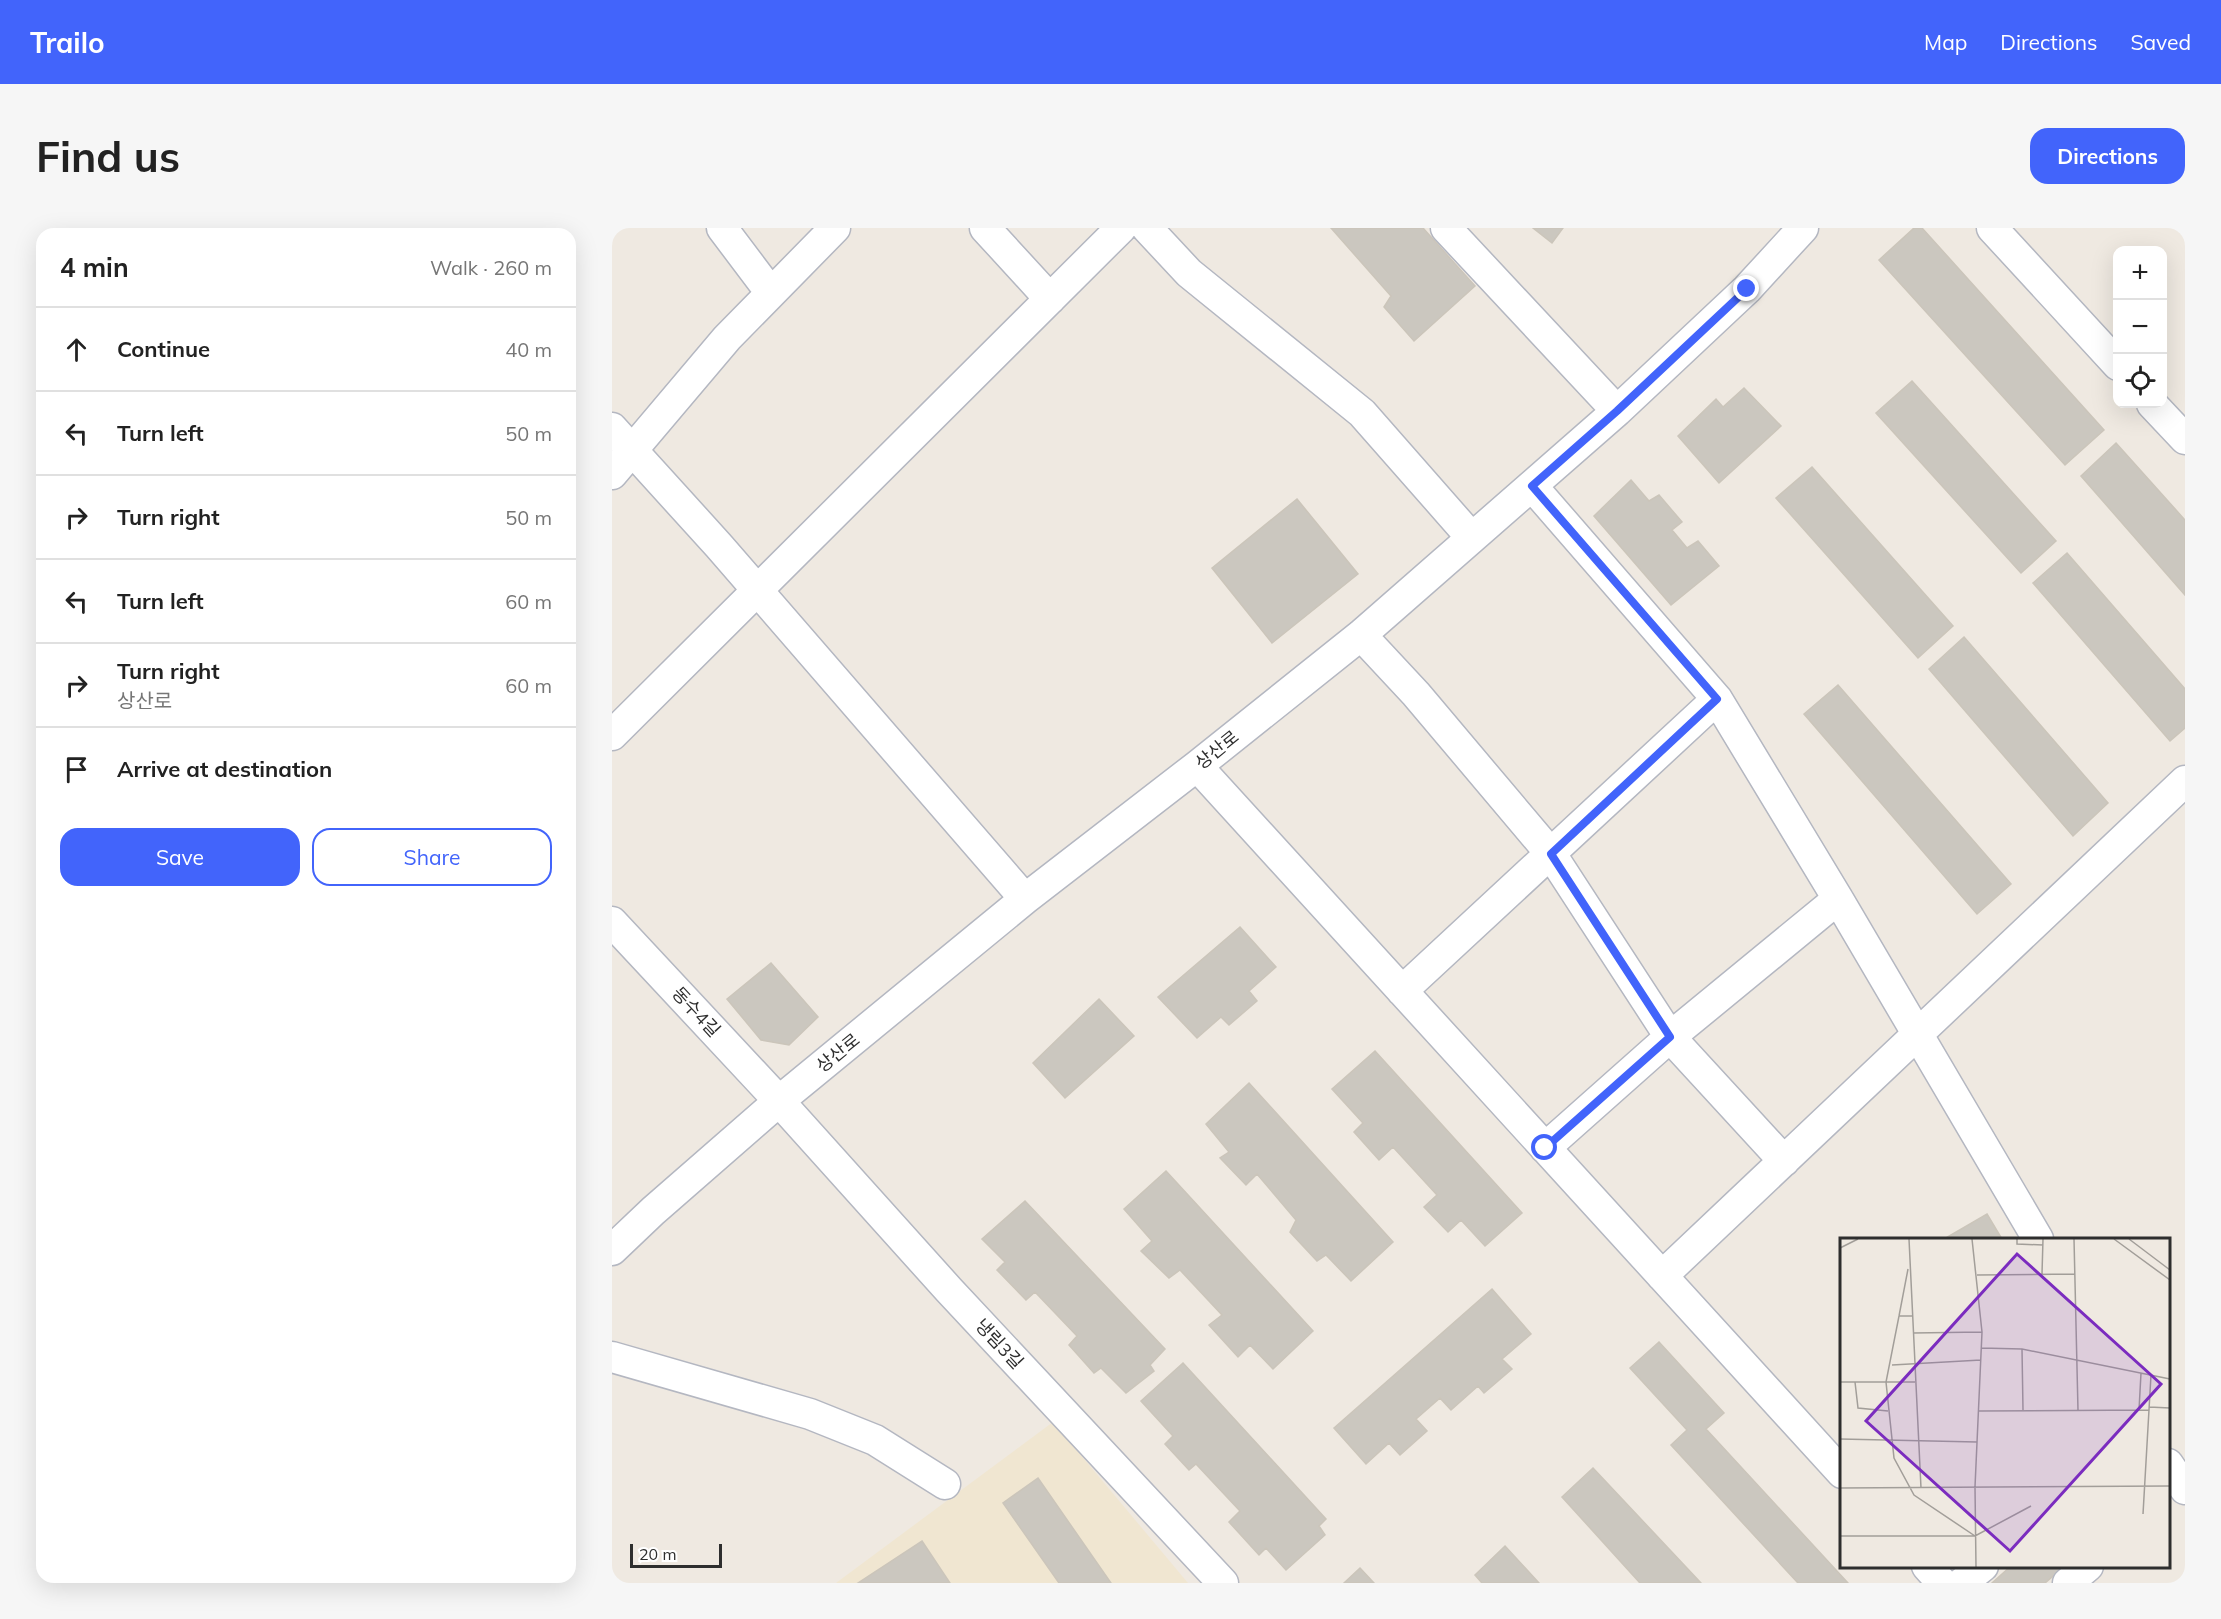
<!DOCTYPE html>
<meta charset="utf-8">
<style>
:root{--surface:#fff;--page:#f6f6f6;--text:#222;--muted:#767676;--line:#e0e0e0;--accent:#4264fb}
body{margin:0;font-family:Mulish,"Noto Sans KR",sans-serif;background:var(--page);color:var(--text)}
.controls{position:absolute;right:18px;top:18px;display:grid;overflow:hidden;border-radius:12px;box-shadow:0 6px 24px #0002}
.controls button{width:54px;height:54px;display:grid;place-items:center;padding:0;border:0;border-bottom:2px solid var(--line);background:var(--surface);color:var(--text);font:30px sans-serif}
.scale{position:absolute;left:18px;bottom:15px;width:92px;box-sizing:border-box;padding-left:6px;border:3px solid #2e2e2e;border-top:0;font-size:16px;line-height:21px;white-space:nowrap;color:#2e2e2e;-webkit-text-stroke:4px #fff;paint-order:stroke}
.stop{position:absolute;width:18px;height:18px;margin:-14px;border:4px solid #4264fb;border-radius:50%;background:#fff}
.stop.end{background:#4264fb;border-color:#fff;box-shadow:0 2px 6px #0008}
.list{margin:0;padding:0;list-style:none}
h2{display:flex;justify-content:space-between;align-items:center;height:78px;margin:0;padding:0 24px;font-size:26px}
h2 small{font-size:20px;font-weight:400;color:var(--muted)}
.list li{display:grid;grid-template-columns:39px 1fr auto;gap:18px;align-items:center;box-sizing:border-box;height:84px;padding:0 24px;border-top:2px solid var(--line)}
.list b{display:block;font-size:22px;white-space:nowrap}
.list p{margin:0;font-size:20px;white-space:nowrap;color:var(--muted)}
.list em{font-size:20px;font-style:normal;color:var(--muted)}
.actions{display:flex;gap:12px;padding:18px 24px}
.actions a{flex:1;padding:14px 0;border:2px solid var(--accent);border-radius:18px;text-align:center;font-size:21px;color:var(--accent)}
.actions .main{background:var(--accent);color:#fff}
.icon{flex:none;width:33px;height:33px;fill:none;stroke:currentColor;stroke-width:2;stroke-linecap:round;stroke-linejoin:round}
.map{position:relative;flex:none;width:1573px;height:1355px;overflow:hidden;border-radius:18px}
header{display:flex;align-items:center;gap:36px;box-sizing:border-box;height:84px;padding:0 30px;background:var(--accent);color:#fff}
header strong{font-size:28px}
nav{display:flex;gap:33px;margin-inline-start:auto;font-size:21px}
.intro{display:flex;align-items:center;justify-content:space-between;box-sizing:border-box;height:144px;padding:0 36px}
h1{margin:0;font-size:42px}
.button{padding:15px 27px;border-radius:18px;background:var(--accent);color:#fff;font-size:21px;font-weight:700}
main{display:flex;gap:36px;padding:0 36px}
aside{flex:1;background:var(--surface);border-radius:18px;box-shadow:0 6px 24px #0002}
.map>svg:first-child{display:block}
.education{fill:#f0e6d1}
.building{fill:#cbc7bf;stroke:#cbc5ba;stroke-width:1.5}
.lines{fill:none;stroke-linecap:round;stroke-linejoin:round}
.minor-casing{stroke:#b4b7c1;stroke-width:33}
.minor{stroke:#fff;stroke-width:30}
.route{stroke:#4264fb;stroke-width:8}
.labels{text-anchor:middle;stroke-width:4.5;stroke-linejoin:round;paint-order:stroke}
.street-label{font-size:18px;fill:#2e2e2e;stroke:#fff}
.inset-road{fill:none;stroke:#a29e99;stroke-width:1.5}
.view{fill:#7b2cbf;fill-opacity:0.15;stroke:#7b2cbf;stroke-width:3}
.inset-edge{fill:none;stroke:#2e2e2e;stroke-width:3}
</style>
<header>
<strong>Trailo</strong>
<nav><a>Map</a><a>Directions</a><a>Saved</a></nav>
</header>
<div class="intro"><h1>Find us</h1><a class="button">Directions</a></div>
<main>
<aside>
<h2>4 min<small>Walk · 260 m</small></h2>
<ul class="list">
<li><svg class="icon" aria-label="ahead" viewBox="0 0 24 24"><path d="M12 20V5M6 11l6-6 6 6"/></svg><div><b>Continue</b></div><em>40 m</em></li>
<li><svg class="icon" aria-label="left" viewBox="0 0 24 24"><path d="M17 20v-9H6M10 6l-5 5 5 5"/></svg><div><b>Turn left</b></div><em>50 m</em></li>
<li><svg class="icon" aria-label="right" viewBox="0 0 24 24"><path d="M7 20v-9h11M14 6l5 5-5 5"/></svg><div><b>Turn right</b></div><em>50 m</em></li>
<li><svg class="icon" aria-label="left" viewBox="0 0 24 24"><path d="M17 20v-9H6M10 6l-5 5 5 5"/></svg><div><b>Turn left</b></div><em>60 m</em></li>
<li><svg class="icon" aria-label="right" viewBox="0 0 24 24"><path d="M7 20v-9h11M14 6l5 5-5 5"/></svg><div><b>Turn right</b><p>상산로</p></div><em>60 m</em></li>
<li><svg class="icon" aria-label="arrive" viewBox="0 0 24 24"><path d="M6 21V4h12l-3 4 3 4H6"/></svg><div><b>Arrive at destination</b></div></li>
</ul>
<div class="actions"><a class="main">Save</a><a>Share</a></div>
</aside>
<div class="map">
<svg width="1573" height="1355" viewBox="0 0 1573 1355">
<rect width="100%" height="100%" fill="#efe9e1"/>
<path class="education" d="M 441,1194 L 576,1355 L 224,1355 Z"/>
<path class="building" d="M 719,0 L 811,0 L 863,58 L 802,113 L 772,79 L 779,68 Z
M 921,0 L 951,0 L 940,15 Z
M 1302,0 L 1310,0 L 1492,202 L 1453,237 L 1267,32 Z
M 1300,153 L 1444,313 L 1409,345 L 1264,185 Z
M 1132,160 L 1169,198 L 1107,255 L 1066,208 L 1104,171 L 1111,179 Z
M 1504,215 L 1573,292 L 1573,367 L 1469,248 Z
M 1200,239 L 1341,398 L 1306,430 L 1164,270 Z
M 1019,252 L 1037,273 L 1047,267 L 1070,294 L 1060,302 L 1075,320 L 1086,313 L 1107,338 L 1059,377 L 982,288 Z
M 685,271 L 746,346 L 660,415 L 600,340 Z
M 1455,325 L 1573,461 L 1573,500 L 1558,513 L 1421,355 Z
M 1352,409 L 1496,575 L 1461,608 L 1317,441 Z
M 1226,457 L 1399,656 L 1365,686 L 1192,486 Z
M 628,699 L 664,739 L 637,763 L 645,773 L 617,797 L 609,789 L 585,810 L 546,769 Z
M 159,735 L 206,789 L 177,817 L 149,812 L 115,771 Z
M 487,771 L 522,808 L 453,870 L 421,835 Z
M 763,823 L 910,985 L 873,1018 L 849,992 L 836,1004 L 812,979 L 825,967 L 781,919 L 767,932 L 742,904 L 751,895 L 720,861 Z
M 637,855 L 781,1014 L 739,1053 L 714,1027 L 705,1033 L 678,1004 L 684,992 L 645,946 L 634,957 L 608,930 L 617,924 L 594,896 Z
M 554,943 L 701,1103 L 661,1141 L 638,1117 L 626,1129 L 597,1097 L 610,1087 L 568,1042 L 557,1050 L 529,1023 L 540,1013 L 512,981 Z
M 413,973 L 553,1121 L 538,1137 L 542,1143 L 514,1165 L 489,1140 L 482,1145 L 457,1117 L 465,1108 L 423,1064 L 414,1072 L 385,1042 L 393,1034 L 370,1011 Z
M 1375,986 L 1390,1011 L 1332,1011 Z
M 880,1061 L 919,1106 L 890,1131 L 900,1141 L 872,1165 L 866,1158 L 839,1182 L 828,1170 L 804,1191 L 815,1203 L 788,1227 L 777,1215 L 754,1236 L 722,1200 Z
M 1047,1114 L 1112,1185 L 1094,1201 L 1236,1355 L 1186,1355 L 1059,1217 L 1075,1202 L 1018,1140 Z
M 571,1135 L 714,1291 L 707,1298 L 713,1307 L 674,1342 L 654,1320 L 647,1327 L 617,1294 L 628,1283 L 584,1236 L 577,1242 L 553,1216 L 561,1208 L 529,1173 Z
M 981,1240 L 1089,1355 L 1028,1355 L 950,1269 Z
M 426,1250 L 499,1355 L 447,1355 L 391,1275 Z
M 310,1313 L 338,1355 L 246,1355 Z
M 893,1318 L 927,1355 L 870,1355 L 863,1347 Z
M 1399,1338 L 1453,1338 L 1433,1355 L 1380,1355 Z
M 748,1340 L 762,1355 L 732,1355 Z"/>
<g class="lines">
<defs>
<path id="minor" d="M 110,0 L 159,65
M 373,0 L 438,71
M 535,0 L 577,45 L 750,185 L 859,309
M 834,0 L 1005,183
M 1380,0 L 1506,137
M 1540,176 L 1573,211
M 0,200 L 107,318 L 413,671
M 0,246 L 115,110 L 223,0
M 920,258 L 1105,471 L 1226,671 L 1426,1011
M 749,407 L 804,466 L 939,626 L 1058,809 L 1172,933
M 0,507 L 509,0
M 585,538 L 1230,1245
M 0,694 L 167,873 L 337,1062 L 611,1355
M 790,763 L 1105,471
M 933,920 L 1058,809 L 1226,671
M 0,1022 L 41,983 L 167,873 L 413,671 L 585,538 L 749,407 L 1005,183 L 1135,61 L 1191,0
M 1050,1048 L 1573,553
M 0,1129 L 198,1186 L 263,1212 L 333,1256
M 1556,1236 L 1573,1261
M 1315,1338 L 1330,1355
M 1350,1355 L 1371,1338
M 1456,1355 L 1476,1338"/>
</defs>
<use href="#minor" class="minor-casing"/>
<use href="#minor" class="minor"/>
</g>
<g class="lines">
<path class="route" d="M 933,920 L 1058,809 L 939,626 L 1105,471 L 920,258 L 1005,183 L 1135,61"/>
</g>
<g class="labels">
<g class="street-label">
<text transform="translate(605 522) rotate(-39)" y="6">상산로</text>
<text transform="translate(84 784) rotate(47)" y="6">동수4길</text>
<text transform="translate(226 825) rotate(-39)" y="6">상산로</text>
<text transform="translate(387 1116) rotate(47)" y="6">냉림3길</text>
</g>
</g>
<g transform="translate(1228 1010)">
<rect width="330" height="330" fill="#efe9e1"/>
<path class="inset-road" d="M 69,1 L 81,250M 132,1 L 142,94 L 135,249 L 136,329M 177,1 L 177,6 L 203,7M 234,1 L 238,172M 274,1 L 330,42M 289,1 L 330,32M 0,10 L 18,1M 202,36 L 203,1M 137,37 L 235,36M 59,78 L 68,31M 72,78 L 59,78 L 46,144 L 54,220 L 74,257 L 135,298M 73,95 L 142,94M 141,110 L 182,111 L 330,141M 182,111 L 183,172M 52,127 L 141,122M 0,144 L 75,144M 15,144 L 18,170 L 48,173M 309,169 L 330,170M 299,172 L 301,135M 139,173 L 309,172M 0,201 L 137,204M 0,250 L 330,248M 303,276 L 311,137M 0,298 L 135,298 L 191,268"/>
<path class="view" d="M 177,16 L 321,146 L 170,313 L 26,183 Z"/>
<rect width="330" height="330" class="inset-edge"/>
</g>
</svg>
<div class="controls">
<button>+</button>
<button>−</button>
<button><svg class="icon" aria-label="locate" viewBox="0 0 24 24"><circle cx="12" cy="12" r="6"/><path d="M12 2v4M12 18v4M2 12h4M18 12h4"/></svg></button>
</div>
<div class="scale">20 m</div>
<div class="stop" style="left:933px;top:920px"></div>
<div class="stop end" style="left:1135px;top:61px"></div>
</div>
</main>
